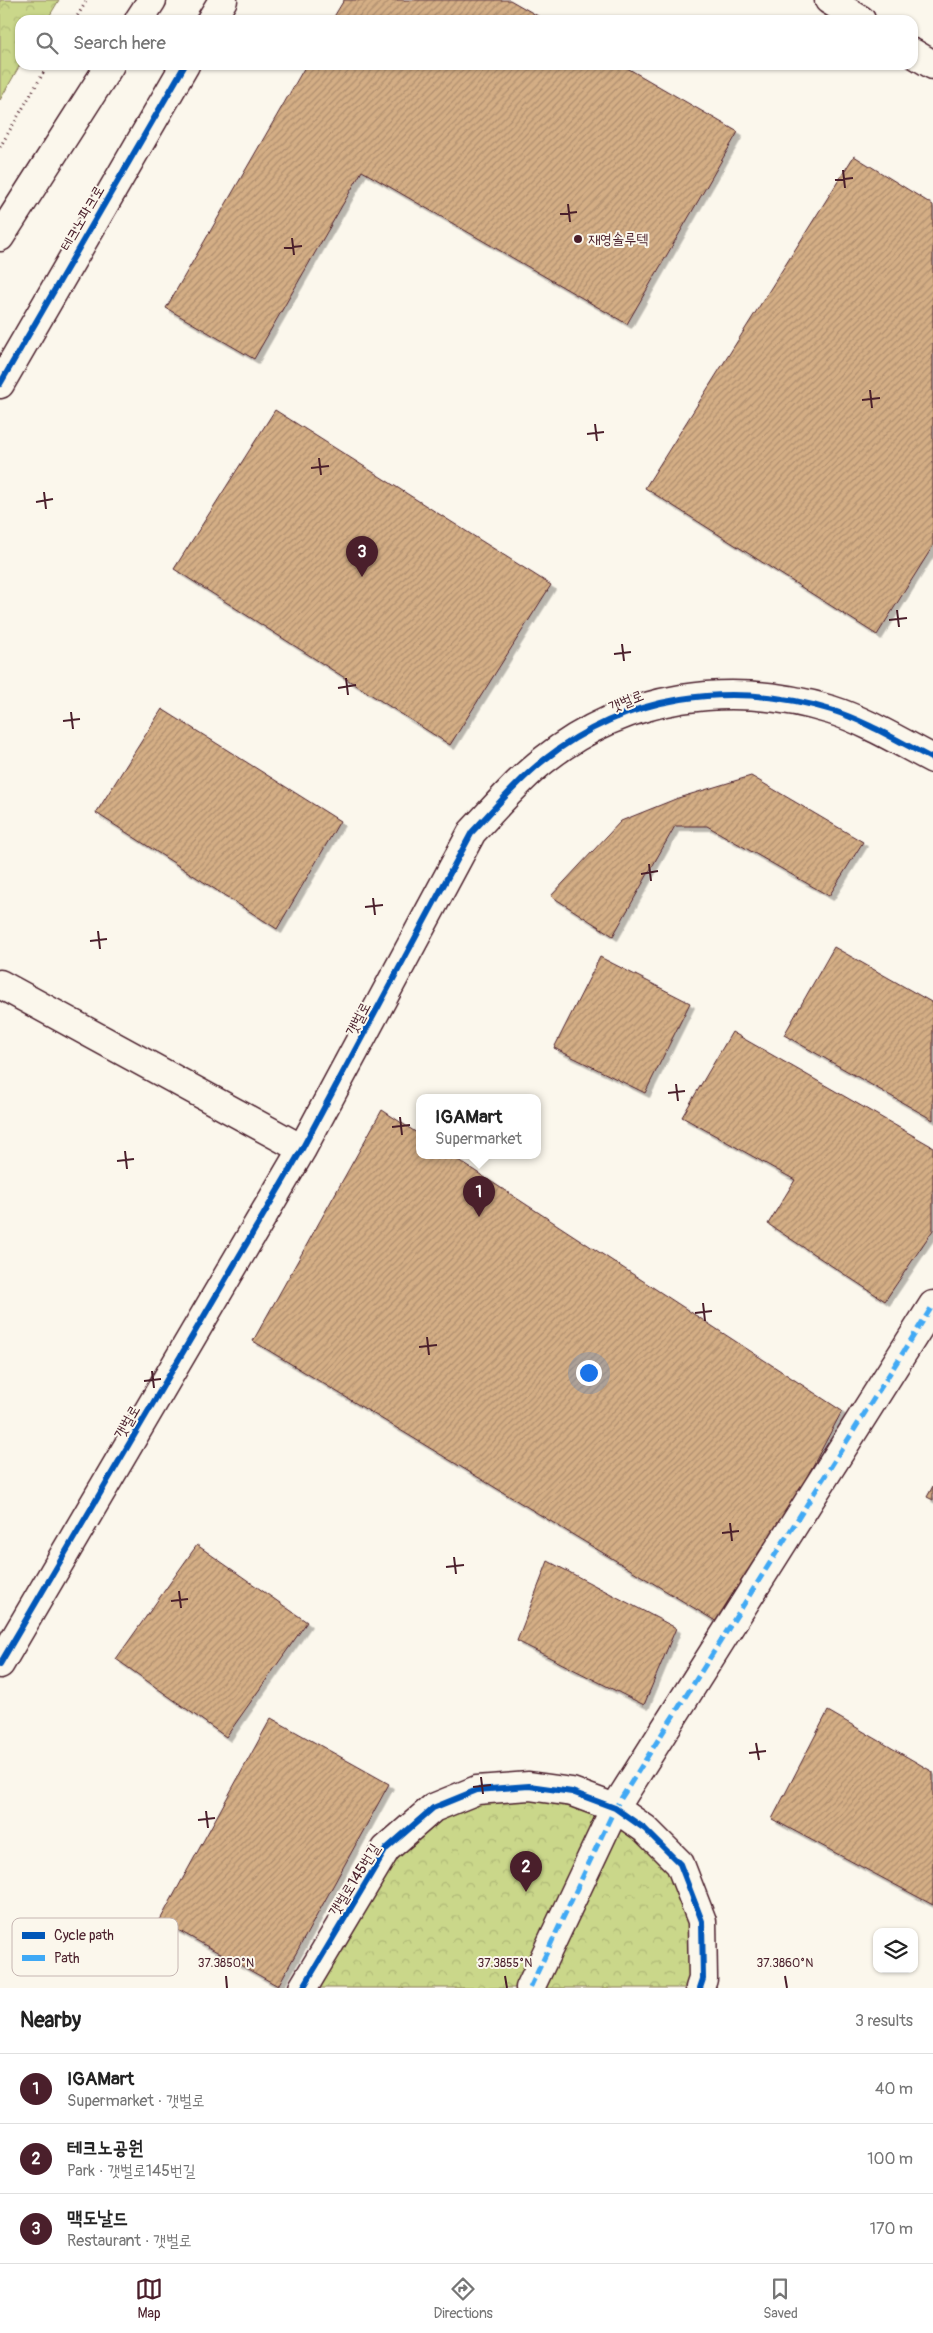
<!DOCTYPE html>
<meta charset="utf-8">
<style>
:root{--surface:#fff;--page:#f2f2f2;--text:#222;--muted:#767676;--line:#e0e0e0;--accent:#4a1f2b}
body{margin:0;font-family:Pangolin,"Poor Story",sans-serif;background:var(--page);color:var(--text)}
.controls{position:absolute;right:15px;bottom:15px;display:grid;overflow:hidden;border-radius:10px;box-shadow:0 1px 4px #0004}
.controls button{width:45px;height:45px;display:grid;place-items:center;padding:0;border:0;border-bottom:1px solid var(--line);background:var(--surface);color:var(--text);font:25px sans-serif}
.you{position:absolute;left:588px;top:1372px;width:18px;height:18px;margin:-12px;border:4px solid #fff;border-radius:50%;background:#1a73e8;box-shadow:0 0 0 8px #1a73e833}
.badge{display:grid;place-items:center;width:32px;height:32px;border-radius:50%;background:var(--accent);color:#fff;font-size:16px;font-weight:700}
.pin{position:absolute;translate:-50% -41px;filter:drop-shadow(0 1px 2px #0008)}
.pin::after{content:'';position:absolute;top:26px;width:18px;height:15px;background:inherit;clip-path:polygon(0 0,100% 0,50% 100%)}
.popup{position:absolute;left:416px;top:1094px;width:125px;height:65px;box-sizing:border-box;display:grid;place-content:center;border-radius:10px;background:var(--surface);filter:drop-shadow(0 1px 4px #0005);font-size:16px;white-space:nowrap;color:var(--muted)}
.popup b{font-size:19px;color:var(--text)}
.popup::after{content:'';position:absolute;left:50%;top:100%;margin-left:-10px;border:10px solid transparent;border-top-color:var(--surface)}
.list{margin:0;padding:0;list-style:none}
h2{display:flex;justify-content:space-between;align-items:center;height:65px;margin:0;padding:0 20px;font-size:21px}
h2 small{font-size:16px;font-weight:400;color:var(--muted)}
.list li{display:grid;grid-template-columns:32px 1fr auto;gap:15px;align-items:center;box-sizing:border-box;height:70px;padding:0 20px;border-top:1px solid var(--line)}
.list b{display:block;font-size:19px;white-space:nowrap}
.list p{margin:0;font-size:16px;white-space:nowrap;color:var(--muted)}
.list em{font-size:16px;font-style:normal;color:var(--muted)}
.icon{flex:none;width:28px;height:28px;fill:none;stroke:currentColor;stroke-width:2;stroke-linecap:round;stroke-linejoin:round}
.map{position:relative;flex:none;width:933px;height:1988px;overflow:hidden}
.search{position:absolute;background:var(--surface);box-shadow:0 1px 4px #0004;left:15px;right:15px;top:15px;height:55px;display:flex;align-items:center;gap:12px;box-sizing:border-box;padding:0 18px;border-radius:15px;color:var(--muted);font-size:19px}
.sheet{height:275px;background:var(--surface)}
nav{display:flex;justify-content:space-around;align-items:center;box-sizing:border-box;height:70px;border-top:1px solid var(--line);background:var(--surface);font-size:14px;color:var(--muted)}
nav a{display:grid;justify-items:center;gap:2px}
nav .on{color:var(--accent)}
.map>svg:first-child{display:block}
.park{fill:url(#park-crowns);stroke:#8a7b5a}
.building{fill:url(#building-hatch);stroke:#4a1f2b;filter:url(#shadow)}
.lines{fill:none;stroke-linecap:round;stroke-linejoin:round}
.minor-casing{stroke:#4a1f2b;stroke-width:31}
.path{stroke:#4a1f2b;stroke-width:3;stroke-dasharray:1 4;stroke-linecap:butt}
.minor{stroke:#fbf7ec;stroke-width:28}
.quiet{stroke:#3fa9f5;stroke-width:5;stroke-dasharray:10 5;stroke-linecap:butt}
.cycleway-casing{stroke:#fbf7ec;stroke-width:9}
.cycleway{stroke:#0057b8;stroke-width:6}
.ticks{fill:none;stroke:#4a1f2b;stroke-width:2}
.poi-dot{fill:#4a1f2b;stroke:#fbf7ec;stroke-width:2}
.labels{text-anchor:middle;stroke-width:4;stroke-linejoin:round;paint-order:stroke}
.street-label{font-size:15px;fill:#4a1f2b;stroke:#fbf7ec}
.poi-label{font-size:15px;fill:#4a1f2b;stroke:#fbf7ec;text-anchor:start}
.key{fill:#fbf7ec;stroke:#c6b6b2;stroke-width:1}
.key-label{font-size:14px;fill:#4a1f2b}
.ticks-label{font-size:12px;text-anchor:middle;fill:#4a1f2b;stroke:#fbf7ec;stroke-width:4;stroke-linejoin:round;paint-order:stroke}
</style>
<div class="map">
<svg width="933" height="1988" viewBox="0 0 933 1988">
<defs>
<pattern id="park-crowns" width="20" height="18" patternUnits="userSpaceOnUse" patternTransform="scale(1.25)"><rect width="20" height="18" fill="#cad78a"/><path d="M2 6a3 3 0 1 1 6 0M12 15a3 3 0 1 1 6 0" fill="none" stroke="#afb877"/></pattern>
<pattern id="building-hatch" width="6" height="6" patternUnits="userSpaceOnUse" patternTransform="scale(1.25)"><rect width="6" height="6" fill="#d4ae85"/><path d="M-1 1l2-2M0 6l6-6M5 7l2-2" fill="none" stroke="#ae8d6d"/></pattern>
<filter id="shadow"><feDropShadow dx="4.5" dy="4.5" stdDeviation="0" flood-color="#0004"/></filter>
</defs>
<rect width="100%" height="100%" fill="#fbf7ec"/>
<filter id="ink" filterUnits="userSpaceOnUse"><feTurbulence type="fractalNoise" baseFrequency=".02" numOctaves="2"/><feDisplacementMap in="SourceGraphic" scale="10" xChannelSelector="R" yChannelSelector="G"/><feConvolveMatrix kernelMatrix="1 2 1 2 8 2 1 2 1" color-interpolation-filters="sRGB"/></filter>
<g filter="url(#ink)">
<path class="park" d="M 0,0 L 59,0 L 47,20 L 20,20 L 20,65 L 0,100 Z
M 572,1792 L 680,1864 L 700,1988 L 303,1988 L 386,1849 L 433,1808 Z"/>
<path class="building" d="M 344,0 L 510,0 L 545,20 L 332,20 Z
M 306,65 L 622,65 L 738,132 L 627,324 L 362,171 L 254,359 L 166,308 Z
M 854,156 L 933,205 L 933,546 L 877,635 L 645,488 Z
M 275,410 L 551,585 L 450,745 L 174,569 Z
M 162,709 L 340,821 L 277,929 L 96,813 Z
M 751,776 L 863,842 L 829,896 L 707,826 L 675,826 L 613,936 L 551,896 L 621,821 L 678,798 Z
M 834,947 L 933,1003 L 933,1120 L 784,1035 Z
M 600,957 L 690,1003 L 645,1093 L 554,1048 Z
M 732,1032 L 933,1147 L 933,1230 L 885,1301 L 768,1224 L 795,1180 L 682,1117 Z
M 382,1110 L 420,1135 L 420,1156 L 452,1156 L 842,1411 L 727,1628 L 253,1341 Z
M 933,1486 L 933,1500 L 927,1497 Z
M 197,1545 L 307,1622 L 226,1737 L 116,1659 Z
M 548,1561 L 676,1628 L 644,1705 L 517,1641 Z
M 828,1711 L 933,1772 L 933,1905 L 772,1819 Z
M 271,1718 L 389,1784 L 278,1986 L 160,1920 Z"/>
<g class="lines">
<defs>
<path id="minor" d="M 829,0 L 861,20
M 139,20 L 152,0
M 211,20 L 223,0
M 913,53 L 933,65
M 0,237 L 110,65
M 0,384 L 185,65
M 0,984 L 302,1149
M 0,1664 L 302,1149 L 472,832 C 495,808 518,780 544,760 C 627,694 731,680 831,710 C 866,721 900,742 933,759
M 303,1988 L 386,1849 L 433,1808 L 477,1790 L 529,1786 L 572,1792 L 615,1808 L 645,1829 L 680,1864 L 702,1921 L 703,1979 L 700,1988
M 530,1988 L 615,1808 L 933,1305"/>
</defs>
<use href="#minor" class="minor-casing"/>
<path class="path" d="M 75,20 L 87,0
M 0,147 L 48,65"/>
<use href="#minor" class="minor"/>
<path class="quiet" d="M 530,1988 L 615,1808 L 933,1305"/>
<defs>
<path id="cycleway" d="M 0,384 L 185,65
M 0,1664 L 302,1149 L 472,832 C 495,808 518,780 544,760 C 627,694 731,680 831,710 C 866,721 900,742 933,759
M 303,1988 L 386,1849 L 433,1808 L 477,1790 L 529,1786 L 572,1792 L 615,1808 L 645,1829 L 680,1864 L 702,1921 L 703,1979 L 700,1988"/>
</defs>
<use href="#cycleway" class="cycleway-casing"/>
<use href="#cycleway" class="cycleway"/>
</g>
</g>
<path class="ticks" d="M 843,170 L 845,188M 835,180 L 853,178M 568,204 L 570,222M 560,214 L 577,212M 292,238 L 294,255M 284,248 L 302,246M 870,390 L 872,408M 862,400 L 880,398M 595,424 L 597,441M 587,434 L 604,432M 319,458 L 321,475M 311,468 L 329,466M 44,492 L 46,509M 36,502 L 53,499M 897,610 L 899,627M 889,620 L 907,618M 622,644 L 624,661M 614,654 L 631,652M 346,678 L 348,695M 338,688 L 356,685M 71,712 L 73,729M 63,721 L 80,719M 649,864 L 651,881M 641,874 L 658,871M 373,898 L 375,915M 365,907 L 383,905M 98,931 L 100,949M 90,941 L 107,939M 676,1084 L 678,1101M 668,1093 L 685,1091M 400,1117 L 402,1135M 392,1127 L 410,1125M 125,1151 L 127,1169M 117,1161 L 134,1159M 703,1303 L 705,1321M 695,1313 L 712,1311M 427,1337 L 429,1355M 419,1347 L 437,1345M 152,1371 L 154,1388M 144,1381 L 161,1379M 730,1523 L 732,1541M 722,1533 L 739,1531M 454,1557 L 456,1574M 446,1567 L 464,1565M 179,1591 L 181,1608M 171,1601 L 188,1599M 756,1743 L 759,1760M 749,1753 L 766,1751M 481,1777 L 483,1794M 473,1787 L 491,1785M 206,1811 L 208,1828M 198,1820 L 215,1818M 226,1976 L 227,1988M 505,1976 L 507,1988M 785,1976 L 787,1988"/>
<circle class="poi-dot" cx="578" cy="239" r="5"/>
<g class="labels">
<g class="street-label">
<text transform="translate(82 218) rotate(-60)" y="5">테크노파크로</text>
<text transform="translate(626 701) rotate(-22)" y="5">갯벌로</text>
<text transform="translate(358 1019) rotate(-62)" y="5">갯벌로</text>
<text transform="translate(127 1422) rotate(-60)" y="5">갯벌로</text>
<text transform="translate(354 1880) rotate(-58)" y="5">갯벌로145번길</text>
</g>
<g class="poi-label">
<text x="588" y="244">재영솔루텍</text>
</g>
</g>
<rect x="12" y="1918" width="166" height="58" rx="8" class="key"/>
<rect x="22" y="1932" width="23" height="7" fill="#0057b8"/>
<rect x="22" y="1955" width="23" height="6" fill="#3fa9f5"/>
<g class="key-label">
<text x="54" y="1940">Cycle path</text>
<text x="54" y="1963">Path</text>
</g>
<g class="ticks-label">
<text x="226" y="1967">37.3850°N</text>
<text x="505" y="1967">37.3855°N</text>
<text x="785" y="1967">37.3860°N</text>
</g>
</svg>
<div class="controls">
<button><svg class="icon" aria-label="layers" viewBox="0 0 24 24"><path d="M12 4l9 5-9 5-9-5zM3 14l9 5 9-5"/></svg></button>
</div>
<div class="you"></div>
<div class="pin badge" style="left:479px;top:1217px">1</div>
<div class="popup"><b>IGAMart</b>Supermarket</div>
<div class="pin badge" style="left:526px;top:1892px">2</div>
<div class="pin badge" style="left:362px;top:577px">3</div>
<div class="search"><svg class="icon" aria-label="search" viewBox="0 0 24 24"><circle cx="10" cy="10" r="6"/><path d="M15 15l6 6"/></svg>Search here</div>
</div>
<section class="sheet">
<h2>Nearby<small>3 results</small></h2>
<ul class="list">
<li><span class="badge">1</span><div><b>IGAMart</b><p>Supermarket · 갯벌로</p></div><em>40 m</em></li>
<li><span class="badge">2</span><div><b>테크노공원</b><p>Park · 갯벌로145번길</p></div><em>100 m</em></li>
<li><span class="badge">3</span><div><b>맥도날드</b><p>Restaurant · 갯벌로</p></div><em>170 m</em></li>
</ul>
</section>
<nav>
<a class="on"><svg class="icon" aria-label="map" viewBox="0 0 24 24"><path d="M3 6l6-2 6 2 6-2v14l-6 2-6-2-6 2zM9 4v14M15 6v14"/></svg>Map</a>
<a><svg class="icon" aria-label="directions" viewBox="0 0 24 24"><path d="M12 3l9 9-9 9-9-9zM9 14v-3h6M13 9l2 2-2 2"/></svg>Directions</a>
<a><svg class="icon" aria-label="saved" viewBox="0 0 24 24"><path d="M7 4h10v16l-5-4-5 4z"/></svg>Saved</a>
</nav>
